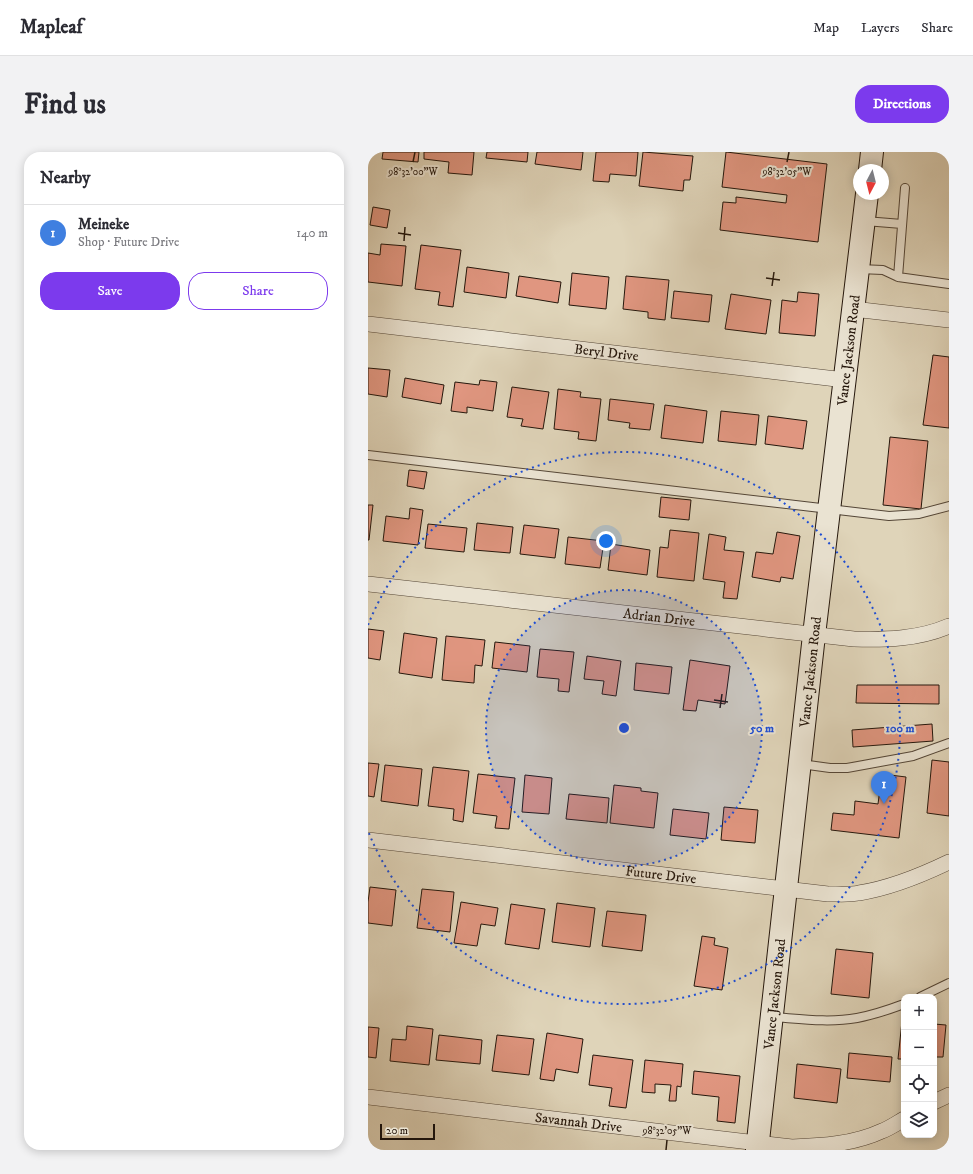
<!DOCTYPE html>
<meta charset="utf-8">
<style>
:root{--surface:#fff;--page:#f2f2f3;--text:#2b2b33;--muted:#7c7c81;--line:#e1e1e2;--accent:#7c3aed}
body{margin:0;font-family:"IM FELL DW Pica",serif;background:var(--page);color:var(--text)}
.controls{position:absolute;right:12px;bottom:12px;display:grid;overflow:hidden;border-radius:8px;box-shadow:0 2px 10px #0003}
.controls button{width:36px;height:36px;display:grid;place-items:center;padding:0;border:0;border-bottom:1px solid var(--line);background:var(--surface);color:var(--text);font:20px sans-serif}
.compass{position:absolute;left:485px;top:12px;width:36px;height:36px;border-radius:50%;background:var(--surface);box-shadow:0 2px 10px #0003;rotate:187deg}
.scale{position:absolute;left:12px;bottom:10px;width:55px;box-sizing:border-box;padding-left:4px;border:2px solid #25170c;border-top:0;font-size:11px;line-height:14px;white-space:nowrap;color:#25170c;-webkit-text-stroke:3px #eae3d2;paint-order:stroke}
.you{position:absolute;left:238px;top:389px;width:14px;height:14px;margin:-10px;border:3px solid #fff;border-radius:50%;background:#1a73e8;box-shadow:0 0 0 6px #1a73e833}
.badge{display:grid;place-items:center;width:26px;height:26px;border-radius:50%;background:var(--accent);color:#fff;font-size:13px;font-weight:700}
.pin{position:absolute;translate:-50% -33px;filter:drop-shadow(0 1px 2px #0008)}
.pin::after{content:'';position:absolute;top:21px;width:14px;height:12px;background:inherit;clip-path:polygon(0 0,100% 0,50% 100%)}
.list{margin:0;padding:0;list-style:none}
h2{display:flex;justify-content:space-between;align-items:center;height:52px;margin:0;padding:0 16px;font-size:17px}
h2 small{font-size:13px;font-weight:400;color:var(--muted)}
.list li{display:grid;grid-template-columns:26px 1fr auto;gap:12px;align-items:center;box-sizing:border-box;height:56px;padding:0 16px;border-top:1px solid var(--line)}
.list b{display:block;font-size:15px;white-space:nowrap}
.list p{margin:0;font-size:13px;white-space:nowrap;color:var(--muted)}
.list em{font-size:13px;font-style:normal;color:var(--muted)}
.actions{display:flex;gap:8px;padding:12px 16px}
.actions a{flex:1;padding:9px 0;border:1px solid var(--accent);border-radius:16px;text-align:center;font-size:14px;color:var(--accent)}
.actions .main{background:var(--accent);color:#fff}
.icon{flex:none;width:22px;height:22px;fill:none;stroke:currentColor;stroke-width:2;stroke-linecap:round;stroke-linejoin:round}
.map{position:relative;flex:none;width:581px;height:998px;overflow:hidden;border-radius:16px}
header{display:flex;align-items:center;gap:24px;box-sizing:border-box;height:56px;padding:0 20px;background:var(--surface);border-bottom:1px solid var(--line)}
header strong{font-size:19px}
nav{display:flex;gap:22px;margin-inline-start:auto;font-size:14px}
.intro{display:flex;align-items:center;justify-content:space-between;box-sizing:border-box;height:96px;padding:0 24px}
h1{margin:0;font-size:28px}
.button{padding:10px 18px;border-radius:16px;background:var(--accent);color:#fff;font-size:14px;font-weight:700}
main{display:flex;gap:24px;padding:0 24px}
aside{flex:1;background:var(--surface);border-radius:16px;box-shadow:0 2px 10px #0003}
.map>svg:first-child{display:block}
.building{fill:#e09680;stroke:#25170c}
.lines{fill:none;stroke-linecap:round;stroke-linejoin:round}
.service-casing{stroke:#544637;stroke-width:10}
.minor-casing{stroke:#544637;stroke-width:16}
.secondary-casing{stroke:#25170c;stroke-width:24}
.service{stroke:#eae3d2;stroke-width:8}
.minor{stroke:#eae3d2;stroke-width:15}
.secondary{stroke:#eae3d2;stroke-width:22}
.ticks{fill:none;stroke:#25170c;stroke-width:1.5}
.ring{fill:none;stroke:#1d4ed8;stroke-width:2;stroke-dasharray:2 4}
.labels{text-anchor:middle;stroke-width:4;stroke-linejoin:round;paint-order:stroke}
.street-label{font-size:14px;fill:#25170c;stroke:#eae3d2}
.ticks-label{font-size:10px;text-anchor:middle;fill:#25170c;stroke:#eae3d2;stroke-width:4;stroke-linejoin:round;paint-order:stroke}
.centre{fill:#1d4ed8;stroke:#eae3d2;stroke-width:2}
.ring-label{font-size:12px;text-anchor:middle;font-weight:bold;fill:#1d4ed8;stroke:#eae3d2;stroke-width:4;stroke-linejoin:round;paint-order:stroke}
</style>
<header>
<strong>Mapleaf</strong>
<nav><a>Map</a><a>Layers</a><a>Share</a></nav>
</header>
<div class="intro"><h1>Find us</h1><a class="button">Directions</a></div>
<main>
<aside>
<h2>Nearby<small></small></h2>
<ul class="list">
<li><span class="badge" style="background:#3f7fe0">1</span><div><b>Meineke</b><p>Shop · Future Drive</p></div><em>140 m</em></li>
</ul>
<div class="actions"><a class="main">Save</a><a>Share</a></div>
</aside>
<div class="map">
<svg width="581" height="998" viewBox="0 0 581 998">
<rect width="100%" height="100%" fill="#dfd4b9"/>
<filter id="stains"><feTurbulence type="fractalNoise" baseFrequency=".005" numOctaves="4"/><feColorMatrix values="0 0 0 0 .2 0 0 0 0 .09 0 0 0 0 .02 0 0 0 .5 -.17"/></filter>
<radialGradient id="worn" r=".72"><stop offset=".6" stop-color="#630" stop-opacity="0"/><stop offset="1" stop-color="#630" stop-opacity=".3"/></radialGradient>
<path class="building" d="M 15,0 L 51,0 L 50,10 L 14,7 Z
M 56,0 L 106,0 L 104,23 L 80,21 L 81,10 L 56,7 Z
M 119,0 L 160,0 L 159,10 L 118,6 Z
M 169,0 L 215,0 L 213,18 L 167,12 Z
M 228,0 L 270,0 L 268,24 L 242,22 L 241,30 L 225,29 Z
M 275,0 L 325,4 L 322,28 L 316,28 L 315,39 L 271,34 Z
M 358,0 L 459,12 L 450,90 L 352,78 L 355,50 L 368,51 L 368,45 L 418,51 L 419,43 L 354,35 Z
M 5,55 L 22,58 L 19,76 L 2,73 Z
M 13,92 L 38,94 L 34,134 L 0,130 L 0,101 L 12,103 Z
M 53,93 L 93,98 L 85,155 L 70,153 L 72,140 L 47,137 Z
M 99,115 L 141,121 L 138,146 L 96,140 Z
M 204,121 L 241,125 L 238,157 L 201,153 Z
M 151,124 L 193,130 L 190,151 L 148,144 Z
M 258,124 L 301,128 L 297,168 L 280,166 L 280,160 L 255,157 Z
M 306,139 L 344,143 L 341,170 L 303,166 Z
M 430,140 L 451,142 L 447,184 L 411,181 L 414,148 L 429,150 Z
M 363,142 L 403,148 L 398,182 L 357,177 Z
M 565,203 L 581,205 L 581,276 L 555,273 Z
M 0,216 L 22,218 L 19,245 L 0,242 Z
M 37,226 L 76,233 L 73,252 L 34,245 Z
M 112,228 L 129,230 L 125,259 L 99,255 L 99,261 L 83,259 L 87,230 L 111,233 Z
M 144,235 L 181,240 L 175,277 L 153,274 L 155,267 L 139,265 Z
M 190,237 L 213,240 L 212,245 L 233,247 L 228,289 L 210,287 L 211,280 L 186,277 Z
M 242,247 L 286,252 L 282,278 L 261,276 L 262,271 L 240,268 Z
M 297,253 L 339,259 L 335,291 L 293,286 Z
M 353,259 L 391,263 L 388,293 L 350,289 Z
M 400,264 L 439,269 L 435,297 L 397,292 Z
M 522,285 L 560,289 L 553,357 L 515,353 Z
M 41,318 L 59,320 L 56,337 L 39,334 Z
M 293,345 L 323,348 L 321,368 L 291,365 Z
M 0,353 L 5,353 L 1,388 L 0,388 Z
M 42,356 L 55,358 L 50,393 L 15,389 L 18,364 L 41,367 Z
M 109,371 L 145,375 L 142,401 L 106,398 Z
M 60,372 L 99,376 L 96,400 L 57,396 Z
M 156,373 L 191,377 L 187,406 L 152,402 Z
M 302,378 L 331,381 L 326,429 L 289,425 L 292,395 L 300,396 Z
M 409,380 L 432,384 L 425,427 L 413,425 L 412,430 L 384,425 L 388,400 L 405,402 Z
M 341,382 L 358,385 L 356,398 L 376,400 L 369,447 L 355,446 L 357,430 L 335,427 Z
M 200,385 L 236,389 L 232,416 L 197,412 Z
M 243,392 L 282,398 L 279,423 L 240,418 Z
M 0,477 L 16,479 L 12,508 L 0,506 Z
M 36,481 L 69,486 L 64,526 L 31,521 Z
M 78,484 L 117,488 L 114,514 L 107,513 L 106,531 L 74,528 Z
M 127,490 L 162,494 L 159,520 L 124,516 Z
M 172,497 L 206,500 L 201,540 L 190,539 L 191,527 L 169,525 Z
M 219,504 L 253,509 L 248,544 L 234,542 L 236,529 L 216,527 Z
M 322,508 L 362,514 L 357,552 L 330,548 L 328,559 L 315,558 Z
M 268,511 L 304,515 L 301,542 L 266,538 Z
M 489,533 L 571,533 L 571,552 L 488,551 Z
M 564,572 L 565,589 L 485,595 L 484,578 Z
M 564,608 L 581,610 L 581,664 L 559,661 Z
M 0,611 L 11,612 L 6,645 L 0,644 Z
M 17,613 L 54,617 L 50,654 L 13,649 Z
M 65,615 L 101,619 L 95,670 L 85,668 L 86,657 L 60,654 Z
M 110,622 L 147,626 L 141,677 L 127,676 L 129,664 L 105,661 Z
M 514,622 L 538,625 L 531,686 L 463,678 L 465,661 L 486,663 L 487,649 L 510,652 Z
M 157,623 L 184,626 L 181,662 L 154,660 Z
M 246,633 L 273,636 L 273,639 L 290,641 L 286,676 L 242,671 Z
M 201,642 L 241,646 L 239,671 L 198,667 Z
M 356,655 L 390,658 L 387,691 L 353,688 Z
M 305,657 L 341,661 L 338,687 L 302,683 Z
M 2,735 L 28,738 L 24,774 L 0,771 L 0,750 Z
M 54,737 L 86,740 L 82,780 L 49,776 Z
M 93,750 L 130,756 L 127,774 L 113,772 L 109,794 L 86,791 Z
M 189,751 L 227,756 L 222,795 L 184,790 Z
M 143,752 L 177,757 L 171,797 L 137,792 Z
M 239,759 L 278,763 L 274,799 L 234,794 Z
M 334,784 L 347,786 L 346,793 L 360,796 L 354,838 L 326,834 Z
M 468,797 L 505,801 L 501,846 L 463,842 Z
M 534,869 L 536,869 L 536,907 L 530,907 Z
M 566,872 L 578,873 L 575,905 L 566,905 Z
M 39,874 L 65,877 L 61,913 L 22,909 L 24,887 L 38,888 Z
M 0,875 L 11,876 L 8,906 L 0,905 Z
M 179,881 L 215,887 L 210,921 L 188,917 L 186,929 L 172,927 Z
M 71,883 L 114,888 L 112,912 L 68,908 Z
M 129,883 L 166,887 L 161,923 L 124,919 Z
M 481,901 L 524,905 L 522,930 L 479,926 Z
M 225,903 L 265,908 L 258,956 L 241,954 L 244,936 L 221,933 Z
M 277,908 L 315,912 L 313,935 L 309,934 L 308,949 L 301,949 L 303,933 L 287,932 L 287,941 L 274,940 Z
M 429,912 L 473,917 L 469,951 L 426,946 Z
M 326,919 L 372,924 L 367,971 L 349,969 L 351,945 L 324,942 Z"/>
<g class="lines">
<defs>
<path id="service" d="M 497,69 L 534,72
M 491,117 L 515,118 L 530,125 L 537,36
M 530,125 L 581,132
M 0,303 L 521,364 L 551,362 L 581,354
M 433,612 L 462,616 L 479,616 L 545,604 L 581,591
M 552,845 L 581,831
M 405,865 C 433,867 461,871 489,866 C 505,863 520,858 536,852"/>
<g id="minor">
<path d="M 485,157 L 581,168"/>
<path id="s1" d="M 0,172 L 477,228"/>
<path id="s2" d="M 0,432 L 486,487 C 518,488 551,487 581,474"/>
<path id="s3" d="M 0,688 L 460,742 C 470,742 481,743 491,741 C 523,736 552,724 581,710"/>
<path id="s4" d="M 0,945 L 424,995 C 454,994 486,992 514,979 C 522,976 529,971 536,967"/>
<path d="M 566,950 L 581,943"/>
</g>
<g id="secondary">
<path d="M 502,18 L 504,0"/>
<path id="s5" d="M 389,998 L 446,483 L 499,42"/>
</g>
</defs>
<use href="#service" class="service-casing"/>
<use href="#minor" class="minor-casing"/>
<use href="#secondary" class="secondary-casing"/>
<use href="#service" class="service"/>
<use href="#minor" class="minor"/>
<use href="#secondary" class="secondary"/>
</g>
<path class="ticks" d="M 45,10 L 47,0M 419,10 L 421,0M 30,81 L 43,83M 36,89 L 37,75M 398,126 L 412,128M 404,134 L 406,120M 346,548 L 360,550M 352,556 L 354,542M 298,998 L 299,988"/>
<circle cx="256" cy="576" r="138" fill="#1d4ed8" fill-opacity=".12"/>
<g class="ring">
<circle cx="256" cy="576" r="138"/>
<path d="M0 473A276 276 0 1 1 0 679"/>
</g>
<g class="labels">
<g class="street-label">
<text dy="5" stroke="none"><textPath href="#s5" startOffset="805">Vance Jackson Road</textPath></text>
<text dy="5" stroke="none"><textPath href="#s1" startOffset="240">Beryl Drive</textPath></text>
<text dy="5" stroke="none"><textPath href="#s2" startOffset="293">Adrian Drive</textPath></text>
<text dy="5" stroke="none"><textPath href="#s5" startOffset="481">Vance Jackson Road</textPath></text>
<text dy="5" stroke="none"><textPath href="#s3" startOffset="295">Future Drive</textPath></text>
<text dy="5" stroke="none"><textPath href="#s5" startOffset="157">Vance Jackson Road</textPath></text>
<text dy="5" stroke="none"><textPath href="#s4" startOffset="212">Savannah Drive</textPath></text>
</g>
</g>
<g class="ticks-label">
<text x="45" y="23">98°32'00"W</text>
<text x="419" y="23">98°32'05"W</text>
<text x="299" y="982">98°32'05"W</text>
</g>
<circle cx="256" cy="576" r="6" class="centre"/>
<g class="ring-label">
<text x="394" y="580">50 m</text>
<text x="532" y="580">100 m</text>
</g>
<rect width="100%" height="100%" filter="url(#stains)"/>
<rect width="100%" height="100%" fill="url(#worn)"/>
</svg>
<div class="controls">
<button>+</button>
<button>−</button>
<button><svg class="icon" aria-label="locate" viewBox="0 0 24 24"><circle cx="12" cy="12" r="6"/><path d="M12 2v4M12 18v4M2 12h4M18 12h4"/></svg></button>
<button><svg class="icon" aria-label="layers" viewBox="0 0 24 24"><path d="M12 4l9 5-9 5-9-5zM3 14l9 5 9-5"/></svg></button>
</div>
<svg class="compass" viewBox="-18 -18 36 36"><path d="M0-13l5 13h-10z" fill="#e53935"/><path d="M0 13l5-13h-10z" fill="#7c7c81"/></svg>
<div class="scale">20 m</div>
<div class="you"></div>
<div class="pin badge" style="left:516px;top:652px;background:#3f7fe0">1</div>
</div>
</main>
